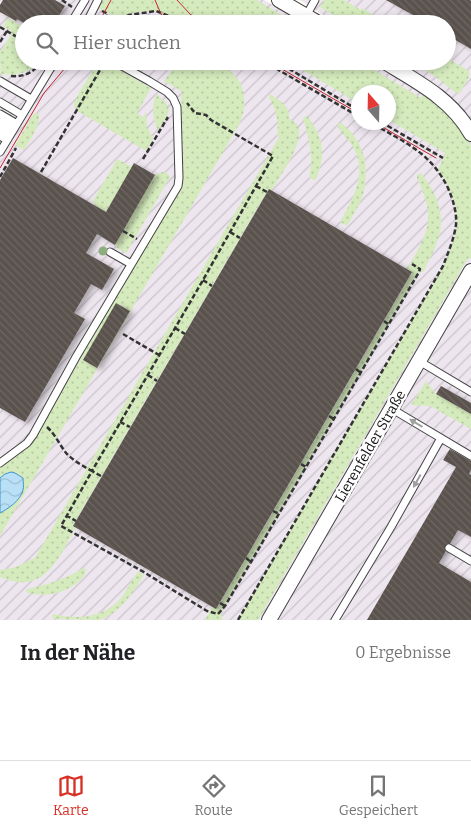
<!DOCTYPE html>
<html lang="de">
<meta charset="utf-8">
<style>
:root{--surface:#fff;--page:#f6f6f6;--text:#202124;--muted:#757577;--line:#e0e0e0;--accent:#d93025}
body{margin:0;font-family:Bitter,serif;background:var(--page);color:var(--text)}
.compass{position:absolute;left:351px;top:85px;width:45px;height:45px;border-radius:50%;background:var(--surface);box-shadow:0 2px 8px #0003;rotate:340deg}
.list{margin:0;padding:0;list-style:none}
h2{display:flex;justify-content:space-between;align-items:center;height:65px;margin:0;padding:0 20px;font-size:21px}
h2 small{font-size:16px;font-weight:400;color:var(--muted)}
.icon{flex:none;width:28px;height:28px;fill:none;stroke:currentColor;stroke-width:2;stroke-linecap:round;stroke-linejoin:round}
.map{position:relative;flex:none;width:471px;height:620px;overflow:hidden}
.search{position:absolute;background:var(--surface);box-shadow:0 2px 8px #0003;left:15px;right:15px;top:15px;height:55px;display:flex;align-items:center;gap:12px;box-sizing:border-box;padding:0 18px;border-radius:28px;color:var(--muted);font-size:19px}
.sheet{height:140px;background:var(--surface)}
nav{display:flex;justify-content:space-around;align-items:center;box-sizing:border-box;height:70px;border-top:1px solid var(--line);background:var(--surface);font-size:14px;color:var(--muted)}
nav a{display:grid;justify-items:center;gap:2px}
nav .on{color:var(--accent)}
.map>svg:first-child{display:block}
.industrial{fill:url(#industrial-furrows);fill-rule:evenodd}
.grass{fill:url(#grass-dots)}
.water{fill:url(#water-waves);stroke:#3f96cf}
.building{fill:url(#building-back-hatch);filter:url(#shadow)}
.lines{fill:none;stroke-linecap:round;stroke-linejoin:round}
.lane-casing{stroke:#444;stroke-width:9}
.street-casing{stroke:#444;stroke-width:16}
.path{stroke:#333;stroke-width:2.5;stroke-dasharray:5 2.5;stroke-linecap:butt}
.lane{stroke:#fff;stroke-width:7}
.street{stroke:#fff;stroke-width:14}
.tram{stroke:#c4262e;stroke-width:1}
.tree{fill:#8dad7f}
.oneway{fill:#a0a0a0}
.labels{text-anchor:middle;stroke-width:5;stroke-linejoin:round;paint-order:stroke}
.street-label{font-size:14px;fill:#111;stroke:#fff}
</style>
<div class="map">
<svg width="471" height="620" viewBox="0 0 471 620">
<defs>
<pattern id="industrial-furrows" width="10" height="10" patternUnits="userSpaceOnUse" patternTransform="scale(1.25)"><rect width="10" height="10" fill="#eee6ef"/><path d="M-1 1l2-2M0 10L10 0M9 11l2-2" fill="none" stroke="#cbc4cc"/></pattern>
<pattern id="grass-dots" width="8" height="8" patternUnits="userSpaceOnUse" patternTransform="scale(1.25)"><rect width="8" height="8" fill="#d5ebbd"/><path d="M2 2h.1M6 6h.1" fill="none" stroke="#b6c8a1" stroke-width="1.8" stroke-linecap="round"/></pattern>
<pattern id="water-waves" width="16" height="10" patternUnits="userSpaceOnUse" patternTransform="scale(1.25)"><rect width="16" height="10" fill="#b9e0f7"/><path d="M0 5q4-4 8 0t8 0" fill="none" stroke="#9ebfd3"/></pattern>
<pattern id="building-back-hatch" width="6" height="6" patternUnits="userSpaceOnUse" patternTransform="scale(1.25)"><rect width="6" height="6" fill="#5a524d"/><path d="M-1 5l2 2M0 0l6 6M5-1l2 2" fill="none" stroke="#6d6662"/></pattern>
<filter id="shadow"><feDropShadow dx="4.5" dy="2.5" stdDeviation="2.5" flood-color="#0004"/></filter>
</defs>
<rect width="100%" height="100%" fill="#fffdf5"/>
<path class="industrial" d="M 0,0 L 264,0 L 307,24 L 24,24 L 24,61 L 376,61 L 425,88 L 470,140 L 471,142 L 471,267 L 267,620 L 0,620 ZM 358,92 L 388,92 L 388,122 L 358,122 Z
M 300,0 L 471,0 L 471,125 L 394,61 L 447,61 L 447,24 L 337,24 Z
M 471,283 L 471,620 L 276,620 Z"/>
<path class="grass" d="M 103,0 L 257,0 L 296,24 L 186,24 C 155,6 139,9 108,22 L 107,21 L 110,14 L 98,8 Z
M 324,0 L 344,0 L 361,10 L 362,8 L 388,24 L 347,24 L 320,7 Z
M 8,18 L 24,27 L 24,61 L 40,61 C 31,72 18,76 4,74 L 1,77 L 0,52 L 11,35 L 11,31 L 3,26 Z
M 447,58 L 469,71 L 469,77 L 460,93 L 456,93 L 436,77 L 410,61 L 447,61 Z
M 101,61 L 104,61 L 151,88 L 137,113 L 143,117 L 146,112 L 147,126 L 153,139 L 146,151 L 79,112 C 77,110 75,109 74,106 C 73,99 95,67 101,61 Z
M 188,61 C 195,61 204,60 211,61 C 215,62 219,64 222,66 C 245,77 249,101 240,123 L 0,536 L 0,467 L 23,451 L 32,443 L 181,185 L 183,176 L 183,162 L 181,91 L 164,81 C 170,72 176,65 188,61 Z
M 288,61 L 359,61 L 421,98 L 425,91 L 463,129 L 471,146 L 471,259 L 468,258 L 258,620 L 238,620 L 443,267 C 448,254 456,239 457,225 C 458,205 449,185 438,170 L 445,153 L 389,120 L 388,92 L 358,92 L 358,103 Z
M 156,94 C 177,109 168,113 158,131 C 152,118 152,108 156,94 Z
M 270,94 C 279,100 291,106 289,119 C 291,120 294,121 296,123 C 309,137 279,178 271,191 L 268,190 L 73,525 L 76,527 C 63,550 50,585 19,582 C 12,581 6,580 0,577 L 0,570 C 7,569 14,568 20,565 C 26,563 29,559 35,558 L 279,137 L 277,135 C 279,120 276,110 269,97 Z
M 34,113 L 38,113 L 39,115 C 39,128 31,139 24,150 L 15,145 Z
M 306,116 L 308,117 C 324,138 326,155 316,179 L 314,180 L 310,178 C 309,172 312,165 311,159 C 311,146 307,131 303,119 Z
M 341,123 C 365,140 371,171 362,198 C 358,208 352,217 347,226 L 340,222 C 353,198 368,173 353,147 C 349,139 339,133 337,124 Z
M 117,159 L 132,167 L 106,212 L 96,206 L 93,201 Z
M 162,172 L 167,173 L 170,177 L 127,252 L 125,253 L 116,247 L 115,245 L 155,175 Z
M 421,173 C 437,192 447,218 437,242 C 434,252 428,261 424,271 L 418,273 L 222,610 L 222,620 L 205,620 L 212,607 L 217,608 L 412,273 L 407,269 C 428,232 437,220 417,178 L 417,175 Z
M 426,381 L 436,394 L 471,414 L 471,429 L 430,406 L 411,405 Z
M 84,568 L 86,569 C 86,575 83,578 78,582 C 64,594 43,598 26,592 L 27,589 C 40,586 53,583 66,577 C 72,575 77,571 84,568 Z
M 138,571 L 144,575 C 132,594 122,611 100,620 L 53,619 L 52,616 L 53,614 C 77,620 104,618 121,598 C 127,590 132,580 138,571 Z"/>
<path class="water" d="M 11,472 L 15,473 L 23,478 C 23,482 24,487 23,490 C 20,501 9,508 0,513 L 0,478 L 5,474 Z"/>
<path class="building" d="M 3,0 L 55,0 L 65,6 L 58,17 L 50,24 L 25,24 L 17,19 L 16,21 L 0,12 L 0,5 Z
M 386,0 L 470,0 L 471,1 L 471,49 L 452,38 L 453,36 L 447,32 L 447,24 L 429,24 Z
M 13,158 L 106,212 L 134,163 L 155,175 L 115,245 L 97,234 L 86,253 L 114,269 L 102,290 L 91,284 L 74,313 L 85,319 L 25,422 L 0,408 L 0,180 Z
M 269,189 L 412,272 L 216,609 L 73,526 Z
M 116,303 L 130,311 L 97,368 L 83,360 Z
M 441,386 L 471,403 L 471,414 L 436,394 Z
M 450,449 L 471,461 L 471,470 L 469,474 L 471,475 L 471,537 L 458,530 L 439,563 L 471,582 L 471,620 L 367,620 L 456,467 L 443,460 Z"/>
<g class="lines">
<defs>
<path id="lane" d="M 306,16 L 315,0
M 72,24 L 74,18 L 85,0
M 86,24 L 98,0
M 0,81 L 31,99
M 0,102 L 22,115
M 0,114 L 17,124
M 0,122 L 13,129
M 0,129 L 10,134
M 0,136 L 7,140
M 0,152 L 55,61
M 110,252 L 131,264
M 419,361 L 471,392
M 392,409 L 471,456
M 0,463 L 27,443 L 33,435 L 76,357 L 178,186 L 179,178 L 177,107 L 173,98 L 167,92 L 149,81 L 113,61
M 449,548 L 471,561
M 335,620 L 391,527 L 441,438"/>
<path id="street" d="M 279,0 L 320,24
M 383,61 C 416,81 452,99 471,134
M 269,620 L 471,271"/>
</defs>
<use href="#lane" class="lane-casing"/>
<use href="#street" class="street-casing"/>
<path class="path" d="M 62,0 L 72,7
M 102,11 L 108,14 L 104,23 L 106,24
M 106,24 L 129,15 L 156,11 L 169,16 L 183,24
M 0,27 L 24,41
M 0,42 L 7,31
M 263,61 L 358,116
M 276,61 L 358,110
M 11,76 C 24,77 34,73 41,61
M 381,122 L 443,158
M 143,159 L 168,117
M 41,172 L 104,63
M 0,177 L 16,148
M 256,186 L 267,192
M 123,231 L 137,239
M 230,232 L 240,238
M 203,280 L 212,286
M 384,321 L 388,324
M 175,328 L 185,334
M 123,334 L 159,355
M 356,369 L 361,373
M 148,375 L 157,381
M 329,416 L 334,419
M 120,422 L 130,427
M 47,427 C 56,435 60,446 67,454 C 74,461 83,466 92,471 L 61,526 L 142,571 L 207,611 L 218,614 L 225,606 L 251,562 L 419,272 L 420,269 L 412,264
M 301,464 L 306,467
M 101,476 L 92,471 L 203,280 L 273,156 L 211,120 L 206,115 L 195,113 L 187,103
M 273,511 L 279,514
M 66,515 L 76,521
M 246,558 L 251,562
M 220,603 L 225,606
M 238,620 L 443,266 C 448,253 454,239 456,225 C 457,212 453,200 448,188 C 430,151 403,142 370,122"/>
<use href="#lane" class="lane"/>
<use href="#street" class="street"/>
<path class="tram" d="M 155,0 L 161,14 L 173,24
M 177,0 L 190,14 L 204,24
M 98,24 L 111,0
M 250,61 L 268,69
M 268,61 L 358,113
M 374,122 L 436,158
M 0,168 L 44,93 L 71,61"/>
</g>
<circle class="tree" cx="103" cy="251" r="4.5"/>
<defs><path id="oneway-solid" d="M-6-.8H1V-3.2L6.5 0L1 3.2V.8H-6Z" transform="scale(1.25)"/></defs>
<g class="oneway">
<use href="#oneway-solid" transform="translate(416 423) rotate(-149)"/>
<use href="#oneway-solid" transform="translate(417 481) rotate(119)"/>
</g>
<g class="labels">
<g class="street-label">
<text transform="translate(370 446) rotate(-60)" y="5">Lierenfelder Straße</text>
</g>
</g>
</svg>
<svg class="compass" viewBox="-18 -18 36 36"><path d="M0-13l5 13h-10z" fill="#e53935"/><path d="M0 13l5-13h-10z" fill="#757577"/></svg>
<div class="search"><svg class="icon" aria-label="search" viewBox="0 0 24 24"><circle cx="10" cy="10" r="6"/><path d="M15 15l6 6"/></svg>Hier suchen</div>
</div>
<section class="sheet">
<h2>In der Nähe<small>0 Ergebnisse</small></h2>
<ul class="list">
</ul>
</section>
<nav>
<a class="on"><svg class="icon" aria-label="map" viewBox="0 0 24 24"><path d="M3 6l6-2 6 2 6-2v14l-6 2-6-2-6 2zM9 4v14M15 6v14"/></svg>Karte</a>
<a><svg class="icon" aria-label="directions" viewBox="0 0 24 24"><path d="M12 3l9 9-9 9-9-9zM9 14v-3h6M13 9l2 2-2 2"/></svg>Route</a>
<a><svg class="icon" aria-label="saved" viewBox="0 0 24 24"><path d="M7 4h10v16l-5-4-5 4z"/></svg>Gespeichert</a>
</nav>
